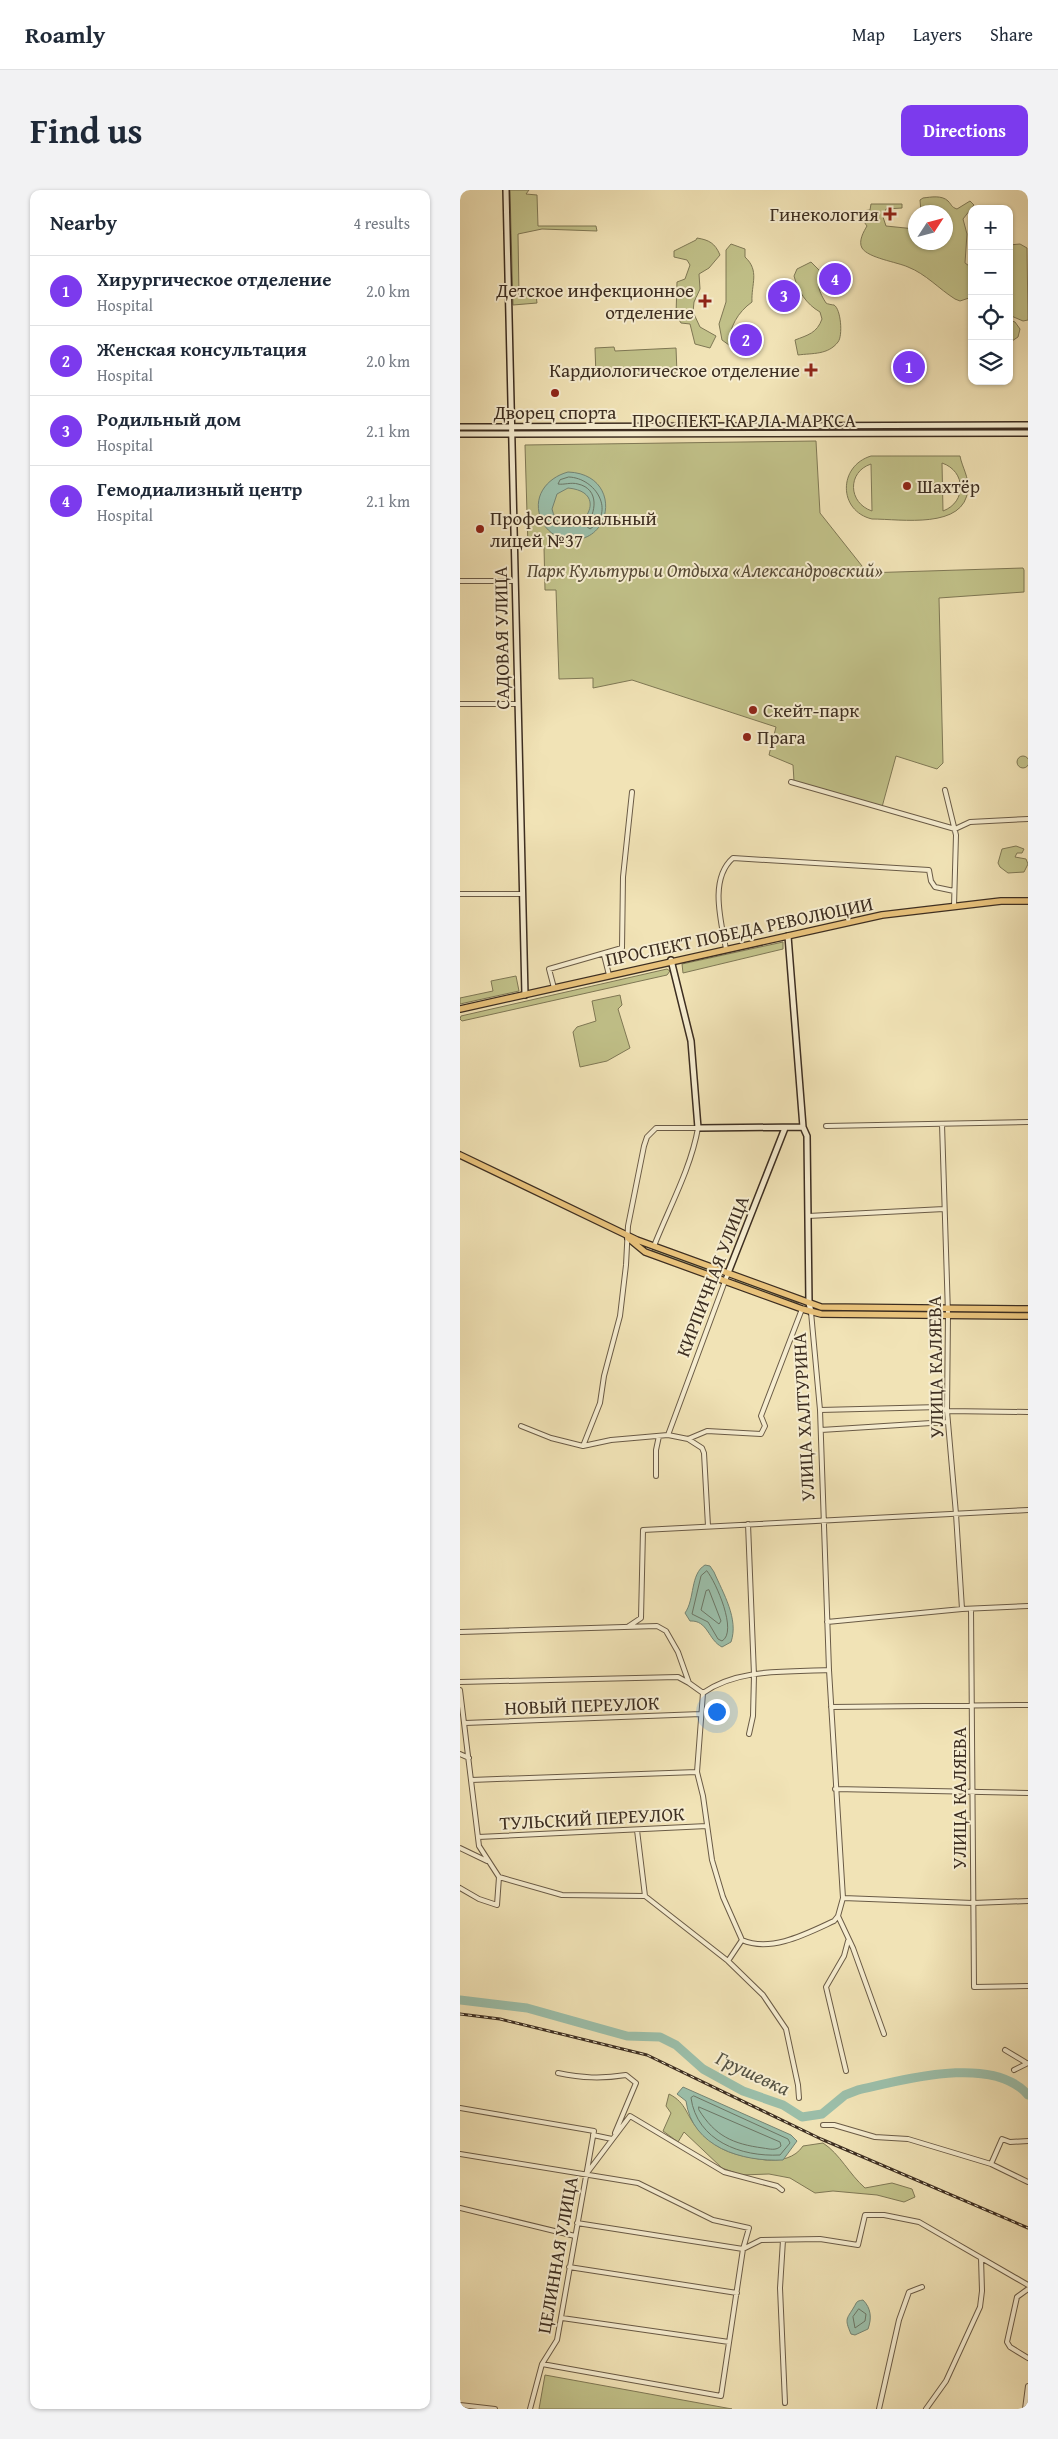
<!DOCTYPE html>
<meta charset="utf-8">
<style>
:root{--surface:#fff;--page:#f2f2f3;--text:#1f2937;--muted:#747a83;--line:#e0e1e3;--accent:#7c3aed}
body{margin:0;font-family:"Gentium Book Plus",serif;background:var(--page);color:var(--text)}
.controls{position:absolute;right:15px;top:15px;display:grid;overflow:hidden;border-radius:10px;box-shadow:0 1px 4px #0004}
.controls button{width:45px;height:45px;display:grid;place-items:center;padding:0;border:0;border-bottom:1px solid var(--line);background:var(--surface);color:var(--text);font:25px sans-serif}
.compass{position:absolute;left:448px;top:15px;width:45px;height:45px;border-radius:50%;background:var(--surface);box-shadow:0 1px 4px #0004;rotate:54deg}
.you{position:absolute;left:256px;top:1521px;width:18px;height:18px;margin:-12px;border:4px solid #fff;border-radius:50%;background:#1a73e8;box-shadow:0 0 0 8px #1a73e833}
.badge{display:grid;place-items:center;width:32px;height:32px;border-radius:50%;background:var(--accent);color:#fff;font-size:16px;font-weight:700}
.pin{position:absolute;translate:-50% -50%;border:2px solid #fff;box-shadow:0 1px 5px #0006}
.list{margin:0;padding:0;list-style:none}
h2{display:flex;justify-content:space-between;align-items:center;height:65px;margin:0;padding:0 20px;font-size:21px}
h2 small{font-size:16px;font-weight:400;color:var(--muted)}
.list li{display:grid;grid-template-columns:32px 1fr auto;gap:15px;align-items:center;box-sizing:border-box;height:70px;padding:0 20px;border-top:1px solid var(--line)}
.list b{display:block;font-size:19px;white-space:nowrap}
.list p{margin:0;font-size:16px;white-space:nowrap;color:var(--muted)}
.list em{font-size:16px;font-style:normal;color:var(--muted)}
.icon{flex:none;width:28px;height:28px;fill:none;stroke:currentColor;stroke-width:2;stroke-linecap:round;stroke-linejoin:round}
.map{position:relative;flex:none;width:568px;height:2219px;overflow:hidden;border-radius:10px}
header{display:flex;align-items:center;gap:30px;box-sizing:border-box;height:70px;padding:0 25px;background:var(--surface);border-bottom:1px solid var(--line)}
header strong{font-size:24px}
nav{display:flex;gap:28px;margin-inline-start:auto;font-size:18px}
.intro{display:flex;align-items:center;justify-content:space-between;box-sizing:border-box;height:120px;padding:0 30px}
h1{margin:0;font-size:35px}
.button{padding:12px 22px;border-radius:10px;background:var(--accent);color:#fff;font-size:18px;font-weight:700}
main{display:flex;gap:30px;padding:0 30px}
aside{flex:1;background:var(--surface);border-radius:10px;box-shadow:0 1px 4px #0004}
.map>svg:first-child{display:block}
.green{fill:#c1c189;stroke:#7f7855;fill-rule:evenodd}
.water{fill:#9bbea9;stroke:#758473;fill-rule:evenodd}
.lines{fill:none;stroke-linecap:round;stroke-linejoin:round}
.shore{stroke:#6c7665;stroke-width:1}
.river{stroke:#9bbea9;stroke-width:9}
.street-casing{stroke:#6a5b46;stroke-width:6}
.secondary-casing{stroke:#3d2e21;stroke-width:8}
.primary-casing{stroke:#3d2e21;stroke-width:8}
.street{stroke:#f6edd0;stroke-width:4}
.secondary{stroke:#f6edd0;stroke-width:5}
.primary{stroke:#e8c27b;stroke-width:5.5}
.rail-casing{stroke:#3d2e21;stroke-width:3}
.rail{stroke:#f6edd0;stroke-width:1;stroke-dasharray:4;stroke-linecap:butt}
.poi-dot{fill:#8f2418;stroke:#f6edd0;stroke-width:2}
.labels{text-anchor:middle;stroke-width:4;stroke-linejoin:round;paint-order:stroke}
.poi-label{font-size:19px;fill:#3d2e21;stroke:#f6edd0;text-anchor:start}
.street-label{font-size:19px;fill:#3d2e21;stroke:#f6edd0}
.park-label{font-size:19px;font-style:italic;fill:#574b36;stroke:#f6edd0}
.water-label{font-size:20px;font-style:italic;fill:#545243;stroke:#f6edd0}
</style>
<header>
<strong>Roamly</strong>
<nav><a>Map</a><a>Layers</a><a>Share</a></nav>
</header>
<div class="intro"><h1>Find us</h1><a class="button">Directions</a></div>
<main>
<aside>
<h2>Nearby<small>4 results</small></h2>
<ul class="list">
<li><span class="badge">1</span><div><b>Хирургическое отделение</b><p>Hospital</p></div><em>2.0 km</em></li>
<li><span class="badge">2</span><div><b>Женская консультация</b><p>Hospital</p></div><em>2.0 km</em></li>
<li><span class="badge">3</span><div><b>Родильный дом</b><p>Hospital</p></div><em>2.1 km</em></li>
<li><span class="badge">4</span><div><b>Гемодиализный центр</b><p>Hospital</p></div><em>2.1 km</em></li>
</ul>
</aside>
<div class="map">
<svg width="568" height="2219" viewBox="0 0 568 2219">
<rect width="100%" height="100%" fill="#f1e3b6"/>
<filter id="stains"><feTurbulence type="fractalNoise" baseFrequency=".004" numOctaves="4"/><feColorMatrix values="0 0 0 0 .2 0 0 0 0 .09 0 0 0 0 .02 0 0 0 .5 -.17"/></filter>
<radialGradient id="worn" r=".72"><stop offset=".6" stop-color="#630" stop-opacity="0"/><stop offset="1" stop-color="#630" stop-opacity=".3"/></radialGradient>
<path class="green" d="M 50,0 L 69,0 L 66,4 L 77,5 L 78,36 L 136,36 L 137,41 L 82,39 L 58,44 L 59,105 L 76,105 L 77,113 L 53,115 Z
M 463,8 C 471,7 482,5 488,11 C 492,15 491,17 497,19 L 510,11 L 514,15 L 503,29 L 507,44 L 505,73 L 512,78 L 512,107 L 500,111 L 495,109 C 479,99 466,84 448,77 C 437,72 408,68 402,58 C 398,51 404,41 407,36 L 402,29 L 402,21 L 410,20 L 411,14 L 442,14 L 442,18 L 426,19 L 423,27 L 426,36 L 455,39 L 456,52 L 486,52 L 486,22 L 461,22 L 460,10 Z
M 237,48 C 249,50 255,53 260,65 L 249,78 L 239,84 L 240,99 L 234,112 L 233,122 L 240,137 L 256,146 L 250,158 L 235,154 L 230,134 L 221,133 L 216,125 L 217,92 L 225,89 L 230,75 L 227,70 L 214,67 L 214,61 L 236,50 Z
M 271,54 L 285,59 L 285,67 C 300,81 291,94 292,112 C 278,122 269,137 269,155 L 262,150 L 259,134 L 266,112 L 266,60 Z
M 560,54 L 567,58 L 568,130 L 563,131 L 549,125 L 549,55 Z
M 351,72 L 360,81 C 356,94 359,102 366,113 C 367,114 373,115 374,115 C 381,119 383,146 378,152 C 368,165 353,163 338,165 L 335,150 C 348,145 357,143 362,129 L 360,122 C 346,114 338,101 334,86 L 337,79 Z
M 549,130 L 555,132 L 560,139 L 558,147 L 549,153 Z
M 154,157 L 155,161 L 216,158 L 217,183 L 136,186 L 135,158 Z
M 568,237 L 568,240 L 69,242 L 69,239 Z
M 356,251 L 360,323 L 402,376 L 404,383 L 563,378 L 564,380 L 564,402 L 479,408 L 483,573 L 477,579 L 436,566 L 422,617 L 334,591 L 333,575 L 309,565 L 316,537 L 172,490 L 133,498 L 133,488 L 99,489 L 96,400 L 85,400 L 84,357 L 68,357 L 65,255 Z
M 411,266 L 500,266 C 502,277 509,287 508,299 C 505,340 441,329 412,329 C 378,321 378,276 411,266 ZM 482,273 C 506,281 507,312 483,321 ZM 411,274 L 412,321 C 388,313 387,282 411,274 Z
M557 572a6 6 0 1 1 12 0a6 6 0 1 1-12 0Z
M 556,656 L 564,659 L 562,663 L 557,663 L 555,667 L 566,669 L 568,674 L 564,682 L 548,683 L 540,677 L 538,673 L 542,659 Z
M 323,752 L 323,759 L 223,783 L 222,774 Z
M 207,779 L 210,781 L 207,785 L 2,831 L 0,829 L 1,826 Z
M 56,786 L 59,801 L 0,814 L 0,808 L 33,801 L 31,791 Z
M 160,805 L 162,815 L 158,819 L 170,858 L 147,871 L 120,877 L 113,842 L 117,837 L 136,831 L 132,811 Z
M 193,1058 L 258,1082 L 257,1085 L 192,1061 Z
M 276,1089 L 338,1113 L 338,1115 L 275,1091 Z
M 364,1119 L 475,1120 L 475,1122 L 364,1121 Z
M 209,1904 C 227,1913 226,1926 238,1939 C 257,1962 278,1966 306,1970 C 321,1971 335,1968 343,1956 L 363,1953 C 380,1964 389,1984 405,1998 L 432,1993 L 452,1999 L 455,2007 L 444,2012 L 417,2005 L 373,2001 L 355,2003 L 330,1988 L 309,1984 L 281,1985 L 262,1978 L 224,1942 L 218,1952 L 203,1941 L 211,1923 L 206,1916 Z
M 85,2185 L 272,2219 L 79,2219 Z"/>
<path class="water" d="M 108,282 C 164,284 153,358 105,349 C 95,347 86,340 82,331 C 71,308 86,288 108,282 ZM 108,298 C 161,303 104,367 92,319 L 97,304 Z
M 245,1375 L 250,1376 L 254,1382 C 263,1403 279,1429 271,1452 L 262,1457 C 248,1450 248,1430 230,1431 L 225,1423 C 235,1409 230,1384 245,1375 Z
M 223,1897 L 331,1945 L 337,1951 L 323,1970 C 282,1972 232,1957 226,1911 L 217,1904 Z
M 403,2110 C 411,2118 412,2128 408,2139 L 395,2145 L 391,2144 C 384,2128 387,2129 394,2117 C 397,2112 396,2111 403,2110 Z"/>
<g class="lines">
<path class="shore" d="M 109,287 C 136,288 156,322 130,339 L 126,336 C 136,323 140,299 118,294 C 111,292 104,295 98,294 L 100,290 Z
M 247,1381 C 256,1392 278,1442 262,1451 L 258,1449 L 248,1432 L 232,1424 L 241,1386 Z
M 249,1400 L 261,1431 L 259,1434 L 241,1420 L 246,1401 Z
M 234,1906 L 328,1949 L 330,1953 L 320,1965 C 281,1967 237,1951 231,1908 Z
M 239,1917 L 320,1952 L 321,1956 C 316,1961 310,1959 303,1958 C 273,1954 255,1946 239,1920 Z
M 399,2119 L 406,2124 L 405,2131 L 395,2138 L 393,2127 Z"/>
<path class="river" d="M 0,1810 L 67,1818 L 167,1846 L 200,1847 L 216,1855 L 243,1879 L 283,1901 L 323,1915 L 342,1927 L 362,1924 L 385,1905 L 398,1900 C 443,1890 533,1864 568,1905"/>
<defs>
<path id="street" d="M 0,391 L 54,391
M 0,514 L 57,514
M 331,592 L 495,639 L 510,632 L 568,629
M 485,600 L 496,645 L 494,716
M 0,704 L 62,704
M 266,759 C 261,731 249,689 273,668 L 469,680 L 471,691 L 475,697 L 494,701
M 144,765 L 149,785
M 94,798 L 89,779 L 162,758 L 163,687 L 172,602
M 482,934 L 488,1124 L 487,1221 L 496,1324 L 502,1419
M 366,936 L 568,932
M 348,1026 L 484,1019
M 360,1220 L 480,1217 L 487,1221 L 568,1222
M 61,1236 L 91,1248 L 123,1256 L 151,1250 L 208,1245 L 228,1249 L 247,1241 L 301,1244 L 305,1236 L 301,1226 L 342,1119
M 361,1240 L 487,1232
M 208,1245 L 268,1083
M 228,1249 L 242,1258 L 244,1263 L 248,1336
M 123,1256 L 140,1213 L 144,1186 L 160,1126 L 166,1075 L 168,1036 L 184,956 L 187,947 L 196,938 L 238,938 C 231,978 209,1018 194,1056
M 196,1286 L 196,1260 L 199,1246
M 288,1334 L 294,1485 L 293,1526 L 289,1544
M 511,1419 L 514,1797 L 568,1796
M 367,1432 L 502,1419 L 568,1416
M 169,1436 L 181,1428 L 183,1340 L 568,1320
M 0,1442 L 197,1436 L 206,1441 L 218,1462 L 229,1493 L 243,1503
M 0,1492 L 218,1487 L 229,1493
M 0,1500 L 19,1656 L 39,1687 L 102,1705 L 185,1706 L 268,1771 L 303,1805 L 326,1839 L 338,1895 L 339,1908
M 243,1503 L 237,1582 L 243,1606 L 252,1670 L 263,1707 L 282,1750 C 311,1763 348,1743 374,1731 L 378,1726 L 383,1708 L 369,1480 L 360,1220 L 351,1122
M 243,1503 C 278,1478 328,1482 369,1480
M 371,1517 L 568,1515
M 5,1533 L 241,1524
M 0,1564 L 9,1568
M 11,1590 L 237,1582
M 375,1599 L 568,1603
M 177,1640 L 185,1706
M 18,1647 L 247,1636
M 0,1658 L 27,1671
M 0,1698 L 19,1709 L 37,1715 L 39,1687
M 383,1708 L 513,1713 L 568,1711
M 378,1726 L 393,1758 L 424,1844
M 268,1771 L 282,1750
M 545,1860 L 565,1872
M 554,1880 L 568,1873
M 386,1881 L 366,1797 L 384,1766 L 388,1751
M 98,1883 C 122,1888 141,1889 166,1885 L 176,1893 L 155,1943
M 0,1918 L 134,1941 L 97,2150 L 82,2174 L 70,2219
M 363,1935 L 374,1935 L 415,1947 L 448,1949 L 531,1974 L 568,1992
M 133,1945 L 152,1949
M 0,1964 L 178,1993 L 253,2030 L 289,2038 L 283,2059 L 261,2206 L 82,2174
M 531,1974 L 542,1949 L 550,1952 L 568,1951
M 127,1983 L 170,1926 L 264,1982 L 317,1996 L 322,2000
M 0,2018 L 115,2046
M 117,2033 L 283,2059 L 301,2050 L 360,2049 L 398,2055 L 405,2025 L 424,2025 L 459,2032 L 568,2095
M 323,2050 L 320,2098 L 325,2213
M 109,2077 L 277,2103
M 568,2099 L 557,2107 L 547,2152 L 550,2157 L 568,2168
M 102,2128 L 269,2152
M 0,2215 L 35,2219
M 419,2219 L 439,2130 L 449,2102 L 462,2097
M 466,2219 L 486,2191 L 520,2117 L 522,2101 L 521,2068
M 565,2219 L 568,2196"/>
<path id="secondary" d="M 46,0 L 65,805
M 0,237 L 568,235
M 0,244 L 568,243
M 328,746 L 343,937 L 347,946 L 349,1113 L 351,1122
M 211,770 L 231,851 L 238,938 L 343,937
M 268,1083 L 325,938"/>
<path id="primary" d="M 0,819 L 422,725 L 541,711 L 568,711
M 0,965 L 177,1050 L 361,1117 L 568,1119
M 168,1048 L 185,1062 L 342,1119 L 361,1124 L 568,1126"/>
</defs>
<use href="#street" class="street-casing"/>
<use href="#secondary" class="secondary-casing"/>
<use href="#primary" class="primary-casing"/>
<use href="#street" class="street"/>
<use href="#secondary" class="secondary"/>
<use href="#primary" class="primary"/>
<defs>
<path id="rail" d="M 0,1824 L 40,1829 L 187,1865 L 361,1949 L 568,2038"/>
</defs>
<use href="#rail" class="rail-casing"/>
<use href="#rail" class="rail"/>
</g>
<g class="poi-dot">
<path d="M427.5 16.5h5v5h5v5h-5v5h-5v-5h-5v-5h5z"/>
<path d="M242.5 103.5h5v5h5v5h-5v5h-5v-5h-5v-5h5z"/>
<path d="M348.5 172.5h5v5h5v5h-5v5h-5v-5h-5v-5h5z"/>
<circle cx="95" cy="203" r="5"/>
<circle cx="447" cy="296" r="5"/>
<circle cx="20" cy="339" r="5"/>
<circle cx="293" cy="520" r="5"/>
<circle cx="287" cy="547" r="5"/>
</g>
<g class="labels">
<g class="poi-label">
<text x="419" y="31" text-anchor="end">Гинекология</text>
<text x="234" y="107" text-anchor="end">Детское инфекционное<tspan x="234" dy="22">отделение</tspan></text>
<text x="340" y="187" text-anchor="end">Кардиологическое отделение</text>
<text x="95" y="229" text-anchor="middle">Дворец спорта</text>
<text x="457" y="303">Шахтёр</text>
<text x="30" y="335">Профессиональный<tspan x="30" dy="22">лицей №37</tspan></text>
<text x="303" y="527">Скейт-парк</text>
<text x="297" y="554">Прага</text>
</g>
<g class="street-label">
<text x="284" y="237">ПРОСПЕКТ КАРЛА МАРКСА</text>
<text transform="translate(41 448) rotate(-91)" y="7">САДОВАЯ УЛИЦА</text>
<text transform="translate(279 741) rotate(-12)" y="7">ПРОСПЕКТ ПОБЕДА РЕВОЛЮЦИИ</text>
<text transform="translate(252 1086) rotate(-69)" y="7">КИРПИЧНАЯ УЛИЦА</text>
<text transform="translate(475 1177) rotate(-91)" y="7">УЛИЦА КАЛЯЕВА</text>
<text transform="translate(343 1227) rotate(-93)" y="7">УЛИЦА ХАЛТУРИНА</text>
<text transform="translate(122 1515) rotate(-2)" y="7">НОВЫЙ ПЕРЕУЛОК</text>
<text transform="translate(499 1608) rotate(-90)" y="7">УЛИЦА КАЛЯЕВА</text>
<text transform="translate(132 1628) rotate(-3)" y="7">ТУЛЬСКИЙ ПЕРЕУЛОК</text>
<text transform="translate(97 2065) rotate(-80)" y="7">ЦЕЛИННАЯ УЛИЦА</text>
</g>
<g class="park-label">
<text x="245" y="387">Парк Культуры и Отдыха «Александровский»</text>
</g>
<g class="water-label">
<text transform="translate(293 1883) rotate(25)" y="7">Грушевка</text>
</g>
</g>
<rect width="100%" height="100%" filter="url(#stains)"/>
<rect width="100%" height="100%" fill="url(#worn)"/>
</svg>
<div class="controls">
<button>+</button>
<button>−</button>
<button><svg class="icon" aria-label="locate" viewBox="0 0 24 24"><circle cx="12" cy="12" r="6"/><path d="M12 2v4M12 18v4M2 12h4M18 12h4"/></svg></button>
<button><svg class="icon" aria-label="layers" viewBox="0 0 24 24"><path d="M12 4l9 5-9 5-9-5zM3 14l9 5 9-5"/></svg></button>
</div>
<svg class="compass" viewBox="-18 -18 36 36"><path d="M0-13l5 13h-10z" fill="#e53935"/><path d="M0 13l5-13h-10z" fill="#747a83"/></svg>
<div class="you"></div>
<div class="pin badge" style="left:449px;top:177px">1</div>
<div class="pin badge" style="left:286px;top:150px">2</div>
<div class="pin badge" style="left:324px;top:106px">3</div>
<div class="pin badge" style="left:375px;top:89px">4</div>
</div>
</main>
